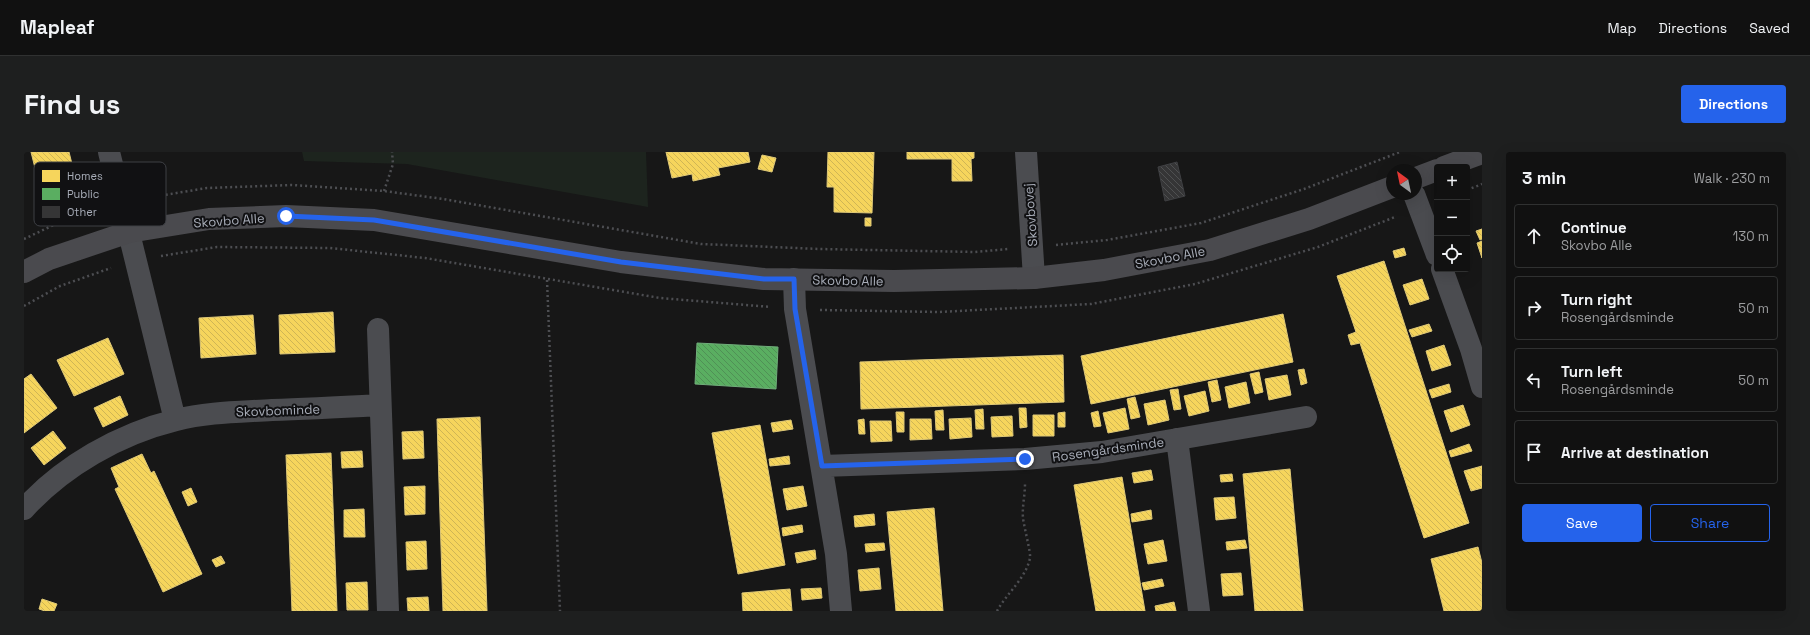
<!DOCTYPE html>
<meta charset="utf-8">
<style>
:root{--surface:#111;--page:#1e1f1f;--text:#f1f3f6;--muted:#9c9d9f;--line:#303131;--accent:#2563eb}
body{margin:0;font-family:"Space Grotesk",sans-serif;background:var(--page);color:var(--text)}
.controls{position:absolute;right:12px;top:12px;display:grid;overflow:hidden;border-radius:4px;box-shadow:0 4px 16px #0002}
.controls button{width:36px;height:36px;display:grid;place-items:center;padding:0;border:0;border-bottom:1px solid var(--line);background:var(--surface);color:var(--text);font:20px sans-serif}
.compass{position:absolute;left:1362px;top:12px;width:36px;height:36px;border-radius:50%;background:var(--surface);box-shadow:0 4px 16px #0002;rotate:327deg}
.stop{position:absolute;width:12px;height:12px;margin:-9px;border:3px solid #2563eb;border-radius:50%;background:#fff}
.stop.end{background:#2563eb;border-color:#fff;box-shadow:0 1px 4px #0008}
.list{margin:0;padding:0;list-style:none}
h2{display:flex;justify-content:space-between;align-items:center;height:52px;margin:0;padding:0 16px;font-size:17px}
h2 small{font-size:13px;font-weight:400;color:var(--muted)}
.list li{display:grid;grid-template-columns:26px 1fr auto;gap:12px;align-items:center;box-sizing:border-box;height:64px;margin:0 8px 8px;padding:0 8px;border:1px solid var(--line);border-radius:4px}
.list b{display:block;font-size:15px;white-space:nowrap}
.list p{margin:0;font-size:13px;white-space:nowrap;color:var(--muted)}
.list em{font-size:13px;font-style:normal;color:var(--muted)}
.actions{display:flex;gap:8px;padding:12px 16px}
.actions a{flex:1;padding:9px 0;border:1px solid var(--accent);border-radius:4px;text-align:center;font-size:14px;color:var(--accent)}
.actions .main{background:var(--accent);color:#fff}
.icon{flex:none;width:22px;height:22px;fill:none;stroke:currentColor;stroke-width:2;stroke-linecap:round;stroke-linejoin:round}
.map{position:relative;flex:none;width:1458px;height:459px;overflow:hidden;border-radius:4px}
header{display:flex;align-items:center;gap:24px;box-sizing:border-box;height:56px;padding:0 20px;background:var(--surface);border-bottom:1px solid var(--line)}
header strong{font-size:19px}
nav{display:flex;gap:22px;margin-inline-start:auto;font-size:14px}
.intro{display:flex;align-items:center;justify-content:space-between;box-sizing:border-box;height:96px;padding:0 24px}
h1{margin:0;font-size:28px}
.button{padding:10px 18px;border-radius:4px;background:var(--accent);color:#fff;font-size:14px;font-weight:700}
main{display:flex;gap:24px;padding:0 24px}
aside{flex:1;background:var(--surface);border-radius:4px;box-shadow:0 4px 16px #0002}
.map>svg:first-child{display:block}
.grass{fill:#1d241e}
.homes{fill:url(#homes-back-hatch);stroke:#dfc978}
.public{fill:url(#public-back-hatch);stroke:#71ae7b}
.building{fill:url(#building-back-hatch);stroke:#3f4043}
.lines{fill:none;stroke-linecap:round;stroke-linejoin:round}
.path{stroke:#4d4e52;stroke-width:2.5;stroke-dasharray:2 3;stroke-linecap:butt}
.street{stroke:#4b4c50;stroke-width:22}
.secondary{stroke:#4a4a4e;stroke-width:22}
.route{stroke:#2563eb;stroke-width:5}
.labels{text-anchor:middle;stroke-width:4;stroke-linejoin:round;paint-order:stroke}
.street-label{font-size:13px;fill:#a8adb8;stroke:#111113}
.key{fill:#111113;stroke:#3e4045;stroke-width:1}
.key-label{font-size:11px;fill:#a8adb8}
</style>
<header>
<strong>Mapleaf</strong>
<nav><a>Map</a><a>Directions</a><a>Saved</a></nav>
</header>
<div class="intro"><h1>Find us</h1><a class="button">Directions</a></div>
<main>
<div class="map">
<svg width="1458" height="459" viewBox="0 0 1458 459">
<defs>
<pattern id="homes-back-hatch" width="6" height="6" patternUnits="userSpaceOnUse"><rect width="6" height="6" fill="#f6d55c"/><path d="M-1 5l2 2M0 0l6 6M5-1l2 2" fill="none" stroke="#cfb555"/></pattern>
<pattern id="public-back-hatch" width="6" height="6" patternUnits="userSpaceOnUse"><rect width="6" height="6" fill="#5aae61"/><path d="M-1 5l2 2M0 0l6 6M5-1l2 2" fill="none" stroke="#509056"/></pattern>
<pattern id="building-back-hatch" width="6" height="6" patternUnits="userSpaceOnUse"><rect width="6" height="6" fill="#353536"/><path d="M-1 5l2 2M0 0l6 6M5-1l2 2" fill="none" stroke="#4f5051"/></pattern>
</defs>
<rect width="100%" height="100%" fill="#171717"/>
<path class="grass" d="M 278,0 L 622,0 L 624,55 L 383,12 L 280,9 Z"/>
<path class="homes" d="M 7,0 L 45,0 L 49,16 L 13,24 Z
M 642,0 L 724,0 L 726,10 L 694,16 L 696,23 L 669,29 L 668,22 L 648,26 Z
M 804,0 L 850,0 L 848,61 L 810,60 L 810,35 L 803,35 Z
M 883,0 L 950,0 L 950,6 L 947,7 L 948,29 L 928,29 L 928,7 L 883,7 Z
M 738,3 L 752,6 L 748,20 L 734,17 Z
M 841,66 L 847,66 L 847,74 L 841,74 Z
M 1458,77 L 1458,87 L 1456,88 L 1452,79 Z
M 1458,89 L 1458,106 L 1453,91 Z
M 1380,96 L 1382,103 L 1371,106 L 1369,99 Z
M 1360,109 L 1445,371 L 1400,386 L 1336,191 L 1327,193 L 1324,183 L 1332,180 L 1313,124 Z
M 1398,127 L 1405,147 L 1386,153 L 1379,133 Z
M 309,160 L 311,200 L 256,202 L 255,163 Z
M 1259,162 L 1269,210 L 1067,252 L 1057,204 Z
M 229,163 L 232,202 L 177,206 L 175,166 Z
M 1405,172 L 1408,179 L 1388,185 L 1385,178 Z
M 84,186 L 100,222 L 50,244 L 33,208 Z
M 1420,193 L 1427,213 L 1408,219 L 1402,199 Z
M 1039,203 L 1040,250 L 837,257 L 836,210 Z
M 1280,217 L 1283,231 L 1277,233 L 1274,218 Z
M 1235,220 L 1239,240 L 1231,242 L 1226,222 Z
M 7,222 L 33,256 L 0,281 L 0,227 Z
M 1263,223 L 1267,243 L 1245,248 L 1241,227 Z
M 1193,228 L 1197,248 L 1188,250 L 1184,230 Z
M 1222,230 L 1226,251 L 1205,256 L 1201,235 Z
M 1425,232 L 1427,240 L 1408,246 L 1405,238 Z
M 1154,237 L 1157,257 L 1150,258 L 1146,238 Z
M 1181,239 L 1185,259 L 1165,264 L 1160,244 Z
M 96,244 L 104,263 L 79,275 L 70,256 Z
M 1111,245 L 1116,265 L 1107,267 L 1103,247 Z
M 1141,248 L 1145,268 L 1124,273 L 1120,252 Z
M 1439,253 L 1446,273 L 1427,280 L 1420,259 Z
M 995,256 L 1002,256 L 1003,275 L 996,276 Z
M 1101,256 L 1105,277 L 1084,281 L 1079,261 Z
M 959,257 L 960,277 L 952,277 L 951,258 Z
M 919,258 L 920,278 L 912,278 L 911,259 Z
M 1074,259 L 1077,274 L 1070,275 L 1067,261 Z
M 872,260 L 880,260 L 880,280 L 873,280 Z
M 1041,260 L 1041,275 L 1034,275 L 1034,261 Z
M 1009,263 L 1030,263 L 1030,284 L 1009,284 Z
M 988,264 L 989,284 L 968,285 L 967,265 Z
M 456,265 L 463,459 L 419,459 L 413,267 Z
M 947,266 L 948,285 L 926,287 L 925,267 Z
M 840,267 L 841,282 L 835,282 L 834,268 Z
M 886,267 L 907,267 L 908,287 L 886,288 Z
M 767,268 L 769,277 L 749,280 L 747,271 Z
M 846,269 L 867,269 L 868,289 L 847,290 Z
M 736,273 L 761,413 L 714,422 L 688,281 Z
M 29,279 L 42,296 L 20,313 L 7,296 Z
M 399,279 L 400,306 L 379,307 L 378,280 Z
M 1445,292 L 1448,299 L 1427,305 L 1425,299 Z
M 338,299 L 339,315 L 318,316 L 317,300 Z
M 307,301 L 313,459 L 268,459 L 262,303 Z
M 118,302 L 127,321 L 130,319 L 178,422 L 139,440 L 91,337 L 95,335 L 87,316 Z
M 765,304 L 766,312 L 746,314 L 745,307 Z
M 1458,314 L 1458,336 L 1447,339 L 1440,319 Z
M 1266,317 L 1279,459 L 1231,459 L 1219,322 Z
M 1127,318 L 1129,328 L 1110,331 L 1108,321 Z
M 1208,322 L 1209,329 L 1197,330 L 1196,323 Z
M 1098,325 L 1121,459 L 1072,459 L 1050,333 Z
M 401,334 L 401,362 L 381,363 L 380,335 Z
M 779,334 L 783,354 L 763,358 L 759,337 Z
M 167,336 L 173,350 L 164,354 L 158,340 Z
M 1210,345 L 1212,366 L 1192,368 L 1190,346 Z
M 910,356 L 919,459 L 872,459 L 863,360 Z
M 340,357 L 341,385 L 320,385 L 320,358 Z
M 1127,358 L 1128,367 L 1108,370 L 1107,362 Z
M 850,362 L 851,373 L 831,375 L 830,364 Z
M 778,373 L 779,380 L 759,384 L 758,376 Z
M 1139,388 L 1143,409 L 1124,412 L 1120,392 Z
M 1221,388 L 1223,396 L 1203,398 L 1202,390 Z
M 402,389 L 403,417 L 383,418 L 382,390 Z
M 860,391 L 861,398 L 842,400 L 841,392 Z
M 1454,395 L 1458,411 L 1458,459 L 1420,459 L 1407,407 Z
M 791,398 L 792,407 L 773,411 L 771,401 Z
M 197,404 L 201,411 L 192,415 L 188,408 Z
M 855,416 L 857,437 L 836,439 L 834,418 Z
M 1217,421 L 1219,443 L 1199,444 L 1197,422 Z
M 1138,427 L 1140,434 L 1120,438 L 1118,431 Z
M 343,430 L 344,458 L 323,458 L 322,431 Z
M 797,436 L 798,446 L 778,448 L 777,437 Z
M 766,437 L 768,459 L 719,459 L 718,441 Z
M 404,445 L 405,459 L 384,459 L 383,446 Z
M 18,447 L 33,452 L 30,459 L 21,459 L 15,457 Z
M 1150,450 L 1152,459 L 1132,459 L 1131,454 Z"/>
<path class="public" d="M 673,191 L 754,195 L 752,237 L 671,232 Z"/>
<path class="building" d="M 1153,10 L 1161,44 L 1141,49 L 1134,15 Z"/>
<g class="lines">
<path class="path" d="M 1443,38 L 1458,32
M 360,39 L 369,12 L 368,0
M 122,46 L 183,36 L 268,33 L 360,39 L 419,47 L 677,92 L 796,97 L 951,100 L 984,97
M 0,87 L 34,71 L 73,58
M 1032,93 L 1083,88 L 1177,71 L 1280,37 L 1376,0
M 137,104 L 193,95 L 306,96 L 401,106 L 636,146 L 747,155
M 523,128 L 536,459
M 0,154 L 36,134 L 87,116
M 796,158 L 915,160 L 1067,152 L 1171,132 L 1294,95 L 1371,65
M 973,459 C 983,441 1002,426 1006,406 C 1007,401 1000,375 999,366 C 998,355 1001,343 1001,332"/>
<path class="street" d="M 85,0 L 151,268
M 1002,0 L 1010,126
M 1390,42 L 1413,103
M 1418,117 L 1447,197 L 1458,235
M 770,127 L 771,157 L 812,402 L 817,459
M 354,177 L 364,459
M 1153,287 L 1175,459
M 798,314 L 1001,307 L 1078,300 L 1282,265
M 0,357 C 39,314 95,282 152,268 C 183,260 215,260 248,258 C 284,257 320,255 356,253"/>
<path class="secondary" d="M 1420,15 L 1458,1
M 1392,26 L 1413,18
M 0,120 L 25,107 L 105,80 L 185,67 L 262,64 L 350,68 L 597,110 L 740,127 L 870,129 L 1010,126 L 1080,118 L 1186,98 L 1285,67 L 1368,35"/>
</g>
<g class="lines">
<path class="route" d="M 262,64 L 350,68 L 597,110 L 740,127 L 770,127 L 771,157 L 798,314 L 1001,307"/>
</g>
<g class="labels">
<g class="street-label">
<text transform="translate(1006 63) rotate(-94)" y="5">Skovbovej</text>
<text transform="translate(205 68) rotate(-4)" y="5">Skovbo Alle</text>
<text transform="translate(1146 105) rotate(-11)" y="5">Skovbo Alle</text>
<text transform="translate(824 128) rotate(1)" y="5">Skovbo Alle</text>
<text transform="translate(254 258) rotate(-2)" y="5">Skovbominde</text>
<text transform="translate(1084 297) rotate(-8)" y="5">Rosengårdsminde</text>
</g>
</g>
<rect x="10" y="10" width="132" height="64" rx="6" class="key"/>
<rect x="18" y="18" width="18" height="12" fill="#f6d55c"/>
<rect x="18" y="36" width="18" height="12" fill="#5aae61"/>
<rect x="18" y="54" width="18" height="12" fill="#353536"/>
<g class="key-label">
<text x="43" y="28">Homes</text>
<text x="43" y="46">Public</text>
<text x="43" y="64">Other</text>
</g>
</svg>
<div class="controls">
<button>+</button>
<button>−</button>
<button><svg class="icon" aria-label="locate" viewBox="0 0 24 24"><circle cx="12" cy="12" r="6"/><path d="M12 2v4M12 18v4M2 12h4M18 12h4"/></svg></button>
</div>
<svg class="compass" viewBox="-18 -18 36 36"><path d="M0-13l5 13h-10z" fill="#e53935"/><path d="M0 13l5-13h-10z" fill="#9c9d9f"/></svg>
<div class="stop" style="left:262px;top:64px"></div>
<div class="stop end" style="left:1001px;top:307px"></div>
</div>
<aside>
<h2>3 min<small>Walk · 230 m</small></h2>
<ul class="list">
<li><svg class="icon" aria-label="ahead" viewBox="0 0 24 24"><path d="M12 20V5M6 11l6-6 6 6"/></svg><div><b>Continue</b><p>Skovbo Alle</p></div><em>130 m</em></li>
<li><svg class="icon" aria-label="right" viewBox="0 0 24 24"><path d="M7 20v-9h11M14 6l5 5-5 5"/></svg><div><b>Turn right</b><p>Rosengårdsminde</p></div><em>50 m</em></li>
<li><svg class="icon" aria-label="left" viewBox="0 0 24 24"><path d="M17 20v-9H6M10 6l-5 5 5 5"/></svg><div><b>Turn left</b><p>Rosengårdsminde</p></div><em>50 m</em></li>
<li><svg class="icon" aria-label="arrive" viewBox="0 0 24 24"><path d="M6 21V4h12l-3 4 3 4H6"/></svg><div><b>Arrive at destination</b></div></li>
</ul>
<div class="actions"><a class="main">Save</a><a>Share</a></div>
</aside>
</main>
